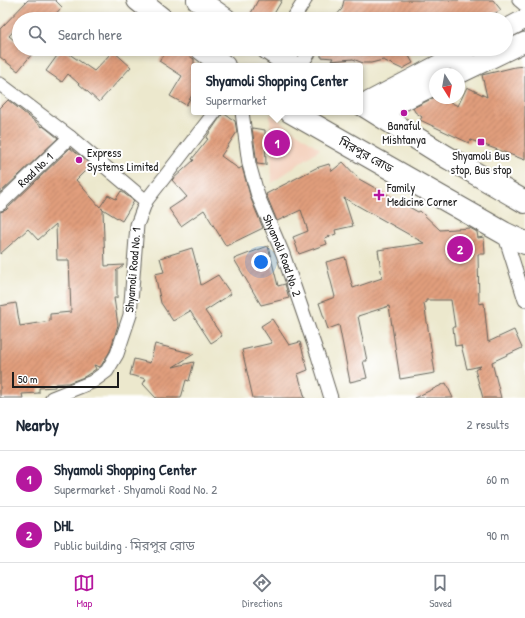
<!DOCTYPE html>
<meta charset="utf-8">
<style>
:root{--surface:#fff;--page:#f2f2f3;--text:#1f2937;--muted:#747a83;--line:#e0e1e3;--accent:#b5179e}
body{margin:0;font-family:"Patrick Hand","Noto Sans Bengali",sans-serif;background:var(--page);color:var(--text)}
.compass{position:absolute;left:429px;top:68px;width:36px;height:36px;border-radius:50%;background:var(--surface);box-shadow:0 2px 6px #0003;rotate:169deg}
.scale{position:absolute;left:12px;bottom:10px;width:107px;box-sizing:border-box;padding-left:4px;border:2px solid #1c1c1c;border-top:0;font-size:11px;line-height:14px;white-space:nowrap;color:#1c1c1c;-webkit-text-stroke:3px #fff;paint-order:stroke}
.you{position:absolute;left:261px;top:262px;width:14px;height:14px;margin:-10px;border:3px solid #fff;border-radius:50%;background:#1a73e8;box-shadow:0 0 0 6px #1a73e833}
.badge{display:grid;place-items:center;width:26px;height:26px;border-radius:50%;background:var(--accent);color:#fff;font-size:13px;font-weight:700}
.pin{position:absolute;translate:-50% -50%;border:2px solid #fff;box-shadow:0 1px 4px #0006}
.popup{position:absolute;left:191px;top:63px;width:172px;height:52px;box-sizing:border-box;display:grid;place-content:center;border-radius:4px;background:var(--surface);filter:drop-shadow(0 1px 3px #0005);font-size:13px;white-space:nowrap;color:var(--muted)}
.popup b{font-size:15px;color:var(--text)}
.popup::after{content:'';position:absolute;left:50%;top:100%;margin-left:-8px;border:8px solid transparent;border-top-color:var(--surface)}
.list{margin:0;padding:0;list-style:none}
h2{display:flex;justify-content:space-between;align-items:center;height:52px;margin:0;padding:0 16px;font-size:17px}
h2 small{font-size:13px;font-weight:400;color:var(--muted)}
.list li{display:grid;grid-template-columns:26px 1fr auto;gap:12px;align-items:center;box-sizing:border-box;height:56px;padding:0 16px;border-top:1px solid var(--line)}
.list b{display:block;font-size:15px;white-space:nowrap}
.list p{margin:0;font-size:13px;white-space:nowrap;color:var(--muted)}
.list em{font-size:13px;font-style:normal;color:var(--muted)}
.icon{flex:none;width:22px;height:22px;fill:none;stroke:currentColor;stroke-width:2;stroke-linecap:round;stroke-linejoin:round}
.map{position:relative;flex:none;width:525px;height:398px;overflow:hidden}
.search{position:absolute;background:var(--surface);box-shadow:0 2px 6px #0003;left:12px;right:12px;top:12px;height:44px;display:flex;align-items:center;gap:10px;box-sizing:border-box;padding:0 14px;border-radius:22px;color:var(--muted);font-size:15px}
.sheet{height:164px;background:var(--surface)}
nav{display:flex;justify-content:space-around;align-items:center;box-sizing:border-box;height:56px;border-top:1px solid var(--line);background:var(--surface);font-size:11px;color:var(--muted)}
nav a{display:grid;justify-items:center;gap:2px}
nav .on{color:var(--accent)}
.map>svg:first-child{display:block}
.built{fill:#f4d3c0}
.building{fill:url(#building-hatch)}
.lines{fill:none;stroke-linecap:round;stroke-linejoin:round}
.street-casing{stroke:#65635a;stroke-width:15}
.secondary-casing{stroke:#65635a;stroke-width:21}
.highway-casing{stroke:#65635a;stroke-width:24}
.street{stroke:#fff;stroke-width:13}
.secondary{stroke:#fff;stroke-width:19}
.highway{stroke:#fff;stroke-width:22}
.poi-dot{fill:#b5179e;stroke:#fff;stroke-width:1.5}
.labels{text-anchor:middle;stroke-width:4;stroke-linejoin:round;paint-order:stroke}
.poi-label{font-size:12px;fill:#1c1c1c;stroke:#fff}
.street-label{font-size:12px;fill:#1c1c1c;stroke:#fff}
</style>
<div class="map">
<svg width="525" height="398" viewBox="0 0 525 398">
<defs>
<pattern id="building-hatch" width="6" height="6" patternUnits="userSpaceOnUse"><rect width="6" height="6" fill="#e19e7d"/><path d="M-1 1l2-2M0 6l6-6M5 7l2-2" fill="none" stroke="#b68066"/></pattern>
</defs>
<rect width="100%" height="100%" fill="#fff"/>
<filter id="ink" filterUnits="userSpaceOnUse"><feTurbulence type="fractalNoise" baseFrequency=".025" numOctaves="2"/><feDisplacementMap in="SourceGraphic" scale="8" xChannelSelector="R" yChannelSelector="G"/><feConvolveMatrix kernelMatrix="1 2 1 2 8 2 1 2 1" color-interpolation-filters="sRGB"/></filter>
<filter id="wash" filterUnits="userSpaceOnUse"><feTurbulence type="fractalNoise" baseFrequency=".012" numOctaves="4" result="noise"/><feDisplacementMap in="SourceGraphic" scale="16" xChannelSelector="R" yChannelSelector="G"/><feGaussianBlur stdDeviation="0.9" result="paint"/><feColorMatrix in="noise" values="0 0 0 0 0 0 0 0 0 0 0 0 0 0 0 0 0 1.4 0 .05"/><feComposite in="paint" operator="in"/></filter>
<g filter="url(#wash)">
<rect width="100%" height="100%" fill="#ece8cd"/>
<path class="built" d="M 270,114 L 320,149 L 272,183 Z"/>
<g id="blocks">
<path class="building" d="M 28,0 L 55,0 L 62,7 L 51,19 L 19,19 L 19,25 L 9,36 L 19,44 L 19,49 L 26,49 L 32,54 L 18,71 L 0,57 L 0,29 Z
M 258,0 L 282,0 L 271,19 L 257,19 L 250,15 Z
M 344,0 L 493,0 L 501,10 L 484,19 L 333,19 L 342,9 Z
M 62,49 L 94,71 L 113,51 L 131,67 L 99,102 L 68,74 L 62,82 L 46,71 Z
M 167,49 L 178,49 L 194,59 L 194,92 L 186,105 L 170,96 L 182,76 L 159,61 Z
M 321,49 L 405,49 L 413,63 L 402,69 L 383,60 L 371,63 L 363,63 L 353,59 L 331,61 L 333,58 L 321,57 Z
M 525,66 L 525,160 L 471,140 L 469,143 L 420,120 L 422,117 L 415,112 L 413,108 L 435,97 L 442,98 L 458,106 L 467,87 L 487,97 L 482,75 L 515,67 Z
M 8,100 L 42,127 L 43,126 L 58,138 L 0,193 L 0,108 Z
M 223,113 L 235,121 L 237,132 L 221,156 L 239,169 L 242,167 L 251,199 L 263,228 L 226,246 L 204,210 L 181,226 L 169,209 L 187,197 L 172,180 L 194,160 L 192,159 L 208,139 L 206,138 Z
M 252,128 L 265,130 L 266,165 L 257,164 Z
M 70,148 L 91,165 L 76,180 L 100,207 L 108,195 L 116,199 L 121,191 L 134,201 L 122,221 L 101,208 L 103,210 L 105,266 L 124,265 L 116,271 L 117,271 L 117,298 L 114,298 L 118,325 L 110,351 L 101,366 L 99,367 L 94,365 L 96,369 L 84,377 L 68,383 L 55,384 L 55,387 L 39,388 L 39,393 L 22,394 L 23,398 L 0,398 L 0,306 L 16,303 L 20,326 L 50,321 L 50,314 L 71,312 L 69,260 L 57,260 L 56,224 L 38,240 L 28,229 L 0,254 L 0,212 L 6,210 Z
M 343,162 L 359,179 L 418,212 L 420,211 L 440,230 L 470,228 L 477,232 L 478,238 L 484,237 L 485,254 L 478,254 L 479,304 L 484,303 L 488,342 L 514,330 L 522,348 L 492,362 L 501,398 L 483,398 L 475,370 L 481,366 L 467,369 L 461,345 L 455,346 L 453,327 L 455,327 L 451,300 L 426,300 L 426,302 L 424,303 L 435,373 L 400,379 L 389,306 L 358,316 L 367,361 L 363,361 L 367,378 L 350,382 L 339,325 L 328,329 L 319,303 L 335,297 L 326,262 L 345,257 L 353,288 L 382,278 L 378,250 L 424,243 L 344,198 L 353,226 L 335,230 L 336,234 L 325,238 L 327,244 L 299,254 L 293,237 L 308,231 L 301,210 L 277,221 L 266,194 L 316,168 L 329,164 L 332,171 Z
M 268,246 L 278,286 L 285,284 L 289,298 L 261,305 L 234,259 Z
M 192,248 L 198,270 L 201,285 L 218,275 L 231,294 L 205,311 L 222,336 L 211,343 L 190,311 L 173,321 L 161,303 L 155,274 L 164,272 L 160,258 Z
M 272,319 L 289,345 L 300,342 L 308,370 L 298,374 L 305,398 L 253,398 L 242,350 L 272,343 L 261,326 Z
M 155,344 L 194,354 L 173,367 L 194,362 L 189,381 L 186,380 L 181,398 L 156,398 L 143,384 L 146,379 L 130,375 L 134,359 L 150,363 Z
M 446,383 L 453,398 L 414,398 Z"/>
</g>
</g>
<g filter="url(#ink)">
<use href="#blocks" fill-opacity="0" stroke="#65635a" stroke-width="1"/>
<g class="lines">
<defs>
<g id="street">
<path d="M 519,0 L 525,5"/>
<path d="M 293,19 L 305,0"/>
<path d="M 300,66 L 309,53"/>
<path d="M 0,84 L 70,137 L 146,201 L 137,225 L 130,315 L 117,354 L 107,371 L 92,382 L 52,398"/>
<path id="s1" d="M 242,112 L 249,164 L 258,196 L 283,254 L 318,356 L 331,398"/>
<path d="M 146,201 L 215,112"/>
<path id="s2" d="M 0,204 L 70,137"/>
<path d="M 504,233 L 525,300"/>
</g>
<path id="secondary" d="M 506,29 L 525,19
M 459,74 L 525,42
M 362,105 L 468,49
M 377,114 L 435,85"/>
<path id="highway" d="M 138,0 L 162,19
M 198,0 L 225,19
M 202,49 L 224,66
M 268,49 L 293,66
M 360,103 L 445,156 L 525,202
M 291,112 L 504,233 L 525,243"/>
</defs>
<use href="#street" class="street-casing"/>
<use href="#secondary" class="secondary-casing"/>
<use href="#highway" class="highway-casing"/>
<use href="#street" class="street"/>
<use href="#secondary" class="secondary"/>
<use href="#highway" class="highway"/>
</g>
</g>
<g class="poi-dot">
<circle cx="404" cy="113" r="4"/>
<rect x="477" y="138" width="8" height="8" rx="2"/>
<circle cx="79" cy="160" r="4"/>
<path d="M377 189h4v4h4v4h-4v4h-4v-4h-4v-4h4z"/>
</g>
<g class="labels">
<g class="poi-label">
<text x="404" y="130">Banaful<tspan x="404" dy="14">Mishtanya</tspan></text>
<text x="87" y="157" text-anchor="start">Express<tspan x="87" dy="14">Systems Limited</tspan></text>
<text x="481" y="160">Shyamoli Bus<tspan x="481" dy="14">stop, Bus stop</tspan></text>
<text x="387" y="192" text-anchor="start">Family<tspan x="387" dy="14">Medicine Corner</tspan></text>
</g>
<g class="street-label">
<text transform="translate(366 155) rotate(29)" y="4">মিরপুর রোড</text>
<text dy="4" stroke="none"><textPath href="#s2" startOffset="49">Road No. 1</textPath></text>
<text dy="4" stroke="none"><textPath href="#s1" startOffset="150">Shyamoli Road No. 2</textPath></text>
<text transform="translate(133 270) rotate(-85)" y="4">Shyamoli Road No. 1</text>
</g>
</g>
</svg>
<svg class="compass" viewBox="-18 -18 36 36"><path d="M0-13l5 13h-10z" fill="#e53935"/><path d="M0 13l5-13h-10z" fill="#747a83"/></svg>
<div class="scale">50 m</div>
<div class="you"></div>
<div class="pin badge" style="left:277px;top:143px">1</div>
<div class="popup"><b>Shyamoli Shopping Center</b>Supermarket</div>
<div class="pin badge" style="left:460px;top:249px">2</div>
<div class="search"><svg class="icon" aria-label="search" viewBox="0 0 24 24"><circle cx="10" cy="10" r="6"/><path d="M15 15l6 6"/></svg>Search here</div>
</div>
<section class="sheet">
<h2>Nearby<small>2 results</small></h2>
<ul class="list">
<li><span class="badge">1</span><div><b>Shyamoli Shopping Center</b><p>Supermarket · Shyamoli Road No. 2</p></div><em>60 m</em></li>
<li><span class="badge">2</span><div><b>DHL</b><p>Public building · মিরপুর রোড</p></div><em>90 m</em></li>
</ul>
</section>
<nav>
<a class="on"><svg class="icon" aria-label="map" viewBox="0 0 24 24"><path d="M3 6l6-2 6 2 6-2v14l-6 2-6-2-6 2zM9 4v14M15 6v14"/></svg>Map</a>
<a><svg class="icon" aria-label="directions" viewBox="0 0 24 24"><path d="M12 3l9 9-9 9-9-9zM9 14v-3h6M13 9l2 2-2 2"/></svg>Directions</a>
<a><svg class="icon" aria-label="saved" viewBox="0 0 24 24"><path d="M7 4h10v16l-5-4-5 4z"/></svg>Saved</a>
</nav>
